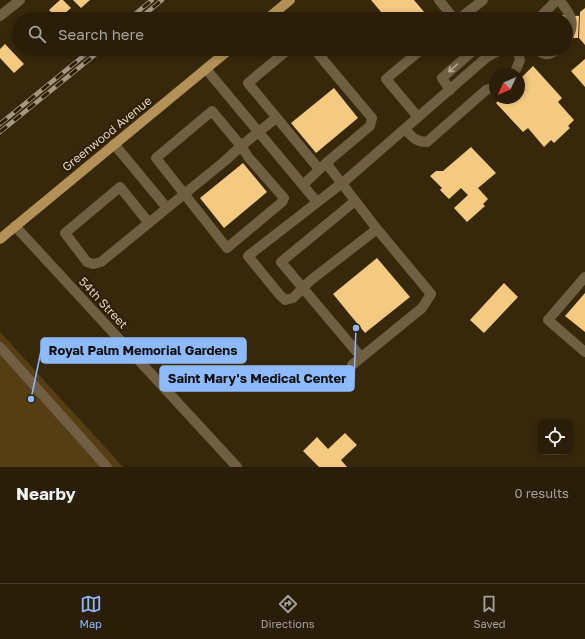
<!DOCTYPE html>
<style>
:root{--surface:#2a1e08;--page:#322712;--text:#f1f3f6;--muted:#a5a29c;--line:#463c29;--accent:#8eb9fd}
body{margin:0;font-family:"Golos Text",sans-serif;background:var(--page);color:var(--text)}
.controls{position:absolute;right:12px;bottom:12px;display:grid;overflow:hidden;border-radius:8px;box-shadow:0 2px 6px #0003}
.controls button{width:36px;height:36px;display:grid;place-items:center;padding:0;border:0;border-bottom:1px solid var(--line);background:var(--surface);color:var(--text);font:20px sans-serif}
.compass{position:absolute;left:489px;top:68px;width:36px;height:36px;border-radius:50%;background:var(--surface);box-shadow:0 2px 6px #0003;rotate:226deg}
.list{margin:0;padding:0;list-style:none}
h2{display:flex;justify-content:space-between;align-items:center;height:52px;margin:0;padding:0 16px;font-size:17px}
h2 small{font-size:13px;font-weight:400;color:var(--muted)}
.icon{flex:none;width:22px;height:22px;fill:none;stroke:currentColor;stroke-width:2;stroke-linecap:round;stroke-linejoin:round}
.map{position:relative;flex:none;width:585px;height:467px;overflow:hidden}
.search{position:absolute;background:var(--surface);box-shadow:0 2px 6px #0003;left:12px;right:12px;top:12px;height:44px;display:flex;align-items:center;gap:10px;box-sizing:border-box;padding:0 14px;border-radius:22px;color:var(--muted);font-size:15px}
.sheet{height:116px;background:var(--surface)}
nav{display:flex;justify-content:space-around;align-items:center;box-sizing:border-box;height:56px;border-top:1px solid var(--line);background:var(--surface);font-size:11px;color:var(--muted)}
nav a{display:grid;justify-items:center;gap:2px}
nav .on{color:var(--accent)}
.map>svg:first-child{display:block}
.green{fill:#553e14}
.building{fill:#f4c980}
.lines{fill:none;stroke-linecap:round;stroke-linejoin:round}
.minor{stroke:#705f43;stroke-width:10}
.major{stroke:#b49156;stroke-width:10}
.rail-casing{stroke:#a49883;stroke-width:4.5}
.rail{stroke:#2e1e02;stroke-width:3;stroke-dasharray:9;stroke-linecap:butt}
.oneway{stroke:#b8ab97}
.labels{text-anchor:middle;stroke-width:4;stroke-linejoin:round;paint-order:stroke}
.street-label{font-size:12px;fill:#ded4c4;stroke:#2e1e02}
.leader{fill:none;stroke:#8eb9fd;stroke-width:1.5}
.callout-dot{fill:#8eb9fd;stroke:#2e1e02;stroke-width:1.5}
.callout{fill:#8eb9fd;stroke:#8eb9fd;stroke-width:1.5}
.callout-label{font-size:13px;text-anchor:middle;font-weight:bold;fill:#111}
</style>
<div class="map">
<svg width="585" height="467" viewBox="0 0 585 467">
<rect width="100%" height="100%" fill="#38280b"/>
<path class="green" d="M 0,332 L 123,467 L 0,467 Z"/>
<path class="building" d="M 60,0 L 63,0 L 71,8 L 58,19 L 49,10 Z
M 73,0 L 90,0 L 81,8 Z
M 371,0 L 414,0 L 430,19 L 387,19 Z
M 585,8 L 585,45 L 579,38 L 580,12 Z
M 559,15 L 579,16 L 578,38 L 566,38 L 566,19 L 559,19 Z
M 5,44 L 24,64 L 14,73 L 0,58 L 0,49 Z
M 585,59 L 585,87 L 571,71 Z
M 533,66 L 562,98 L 558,102 L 574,120 L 568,126 L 570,128 L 554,143 L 551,140 L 544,147 L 528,128 L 523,132 L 496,103 L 501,98 L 519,98 L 519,80 Z
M 334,88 L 358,118 L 316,153 L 291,123 Z
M 471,147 L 496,173 L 478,188 L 488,199 L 483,204 L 485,206 L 467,222 L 454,208 L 468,195 L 461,188 L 449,199 L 440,190 L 442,188 L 430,176 L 436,171 L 443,171 Z
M 243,163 L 267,192 L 224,228 L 200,198 Z
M 377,258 L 410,297 L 365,333 L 333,294 Z
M 504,283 L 518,297 L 484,333 L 470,320 Z
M 585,293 L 585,332 L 565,316 Z
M 345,433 L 357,445 L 341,460 L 347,467 L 319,467 L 303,451 L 317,437 L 328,449 Z"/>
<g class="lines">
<path class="minor" d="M 439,0 L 454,19
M 559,0 C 571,14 577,23 566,41
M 0,16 L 20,0
M 459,19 L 483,0
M 538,19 L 557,0
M 289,49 L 248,83 L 319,169
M 535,49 C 544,55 548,57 557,49
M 206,69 L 317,202
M 514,74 L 520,60 L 517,49
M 450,90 L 442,78 L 475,49
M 212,111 L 241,146 L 249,158 L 284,198 L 282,202 L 227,248 L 156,158 Z
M 418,117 L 386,79 L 422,49
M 405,129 C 412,137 416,142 427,142 L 486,90 L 495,87
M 114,144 L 167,208
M 326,163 L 377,229 L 431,294 L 422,308 L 352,365
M 303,185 L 326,163 L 370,126 L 372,118 L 314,49
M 355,201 L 281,262 L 361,357
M 149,223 L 120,187 L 65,233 L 87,262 L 93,264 L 101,262 L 226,160 L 241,146 L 276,118
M 15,226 L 237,467
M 377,229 L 311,280 L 293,298 L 285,300 L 279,294 L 248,256 L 346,180 L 487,57 L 502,49
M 585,277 L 548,320 L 585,352
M 0,347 L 107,467"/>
<path class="major" d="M 267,19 L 290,0
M 0,239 L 230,49"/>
<defs>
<path id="rail" d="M 129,19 L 152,0
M 139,19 L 162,0
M 0,124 L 92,49
M 0,132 L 102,49"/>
</defs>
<use href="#rail" class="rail-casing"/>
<use href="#rail" class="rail"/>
</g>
<defs><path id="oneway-shaft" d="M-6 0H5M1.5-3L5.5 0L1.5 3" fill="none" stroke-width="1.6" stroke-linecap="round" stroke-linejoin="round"/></defs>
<use class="oneway" href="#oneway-shaft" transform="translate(453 68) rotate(138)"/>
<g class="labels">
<g class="street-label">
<text transform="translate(107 134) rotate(-39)" y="4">Greenwood Avenue</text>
<text transform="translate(103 303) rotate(47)" y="4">54th Street</text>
</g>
</g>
<path class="leader" d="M31 399L41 351M356 328L354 379"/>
<g class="callout-dot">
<circle cx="31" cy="399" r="4"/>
<circle cx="356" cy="328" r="4"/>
</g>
<g class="callout">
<rect x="41" y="338" width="205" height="25" rx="4"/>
<rect x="160" y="366" width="194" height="25" rx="4"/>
</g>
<g class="callout-label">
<text x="143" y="355">Royal Palm Memorial Gardens</text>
<text x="257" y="383">Saint Mary's Medical Center</text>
</g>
</svg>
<div class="controls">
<button><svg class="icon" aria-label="locate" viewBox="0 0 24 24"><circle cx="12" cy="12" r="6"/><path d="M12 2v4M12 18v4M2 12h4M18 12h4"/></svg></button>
</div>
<svg class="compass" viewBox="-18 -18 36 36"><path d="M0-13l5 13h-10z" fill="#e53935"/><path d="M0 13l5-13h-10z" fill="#a5a29c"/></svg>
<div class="search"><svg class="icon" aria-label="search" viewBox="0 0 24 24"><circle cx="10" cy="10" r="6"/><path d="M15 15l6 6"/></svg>Search here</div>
</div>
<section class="sheet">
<h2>Nearby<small>0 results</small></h2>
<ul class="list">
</ul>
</section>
<nav>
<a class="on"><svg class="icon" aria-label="map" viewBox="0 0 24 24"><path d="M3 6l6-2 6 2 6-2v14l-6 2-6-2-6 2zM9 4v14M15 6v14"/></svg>Map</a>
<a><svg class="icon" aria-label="directions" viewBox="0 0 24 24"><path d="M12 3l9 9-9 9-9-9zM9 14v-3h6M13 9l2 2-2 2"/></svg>Directions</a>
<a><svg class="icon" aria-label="saved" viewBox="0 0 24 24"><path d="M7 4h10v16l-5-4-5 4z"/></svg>Saved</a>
</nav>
